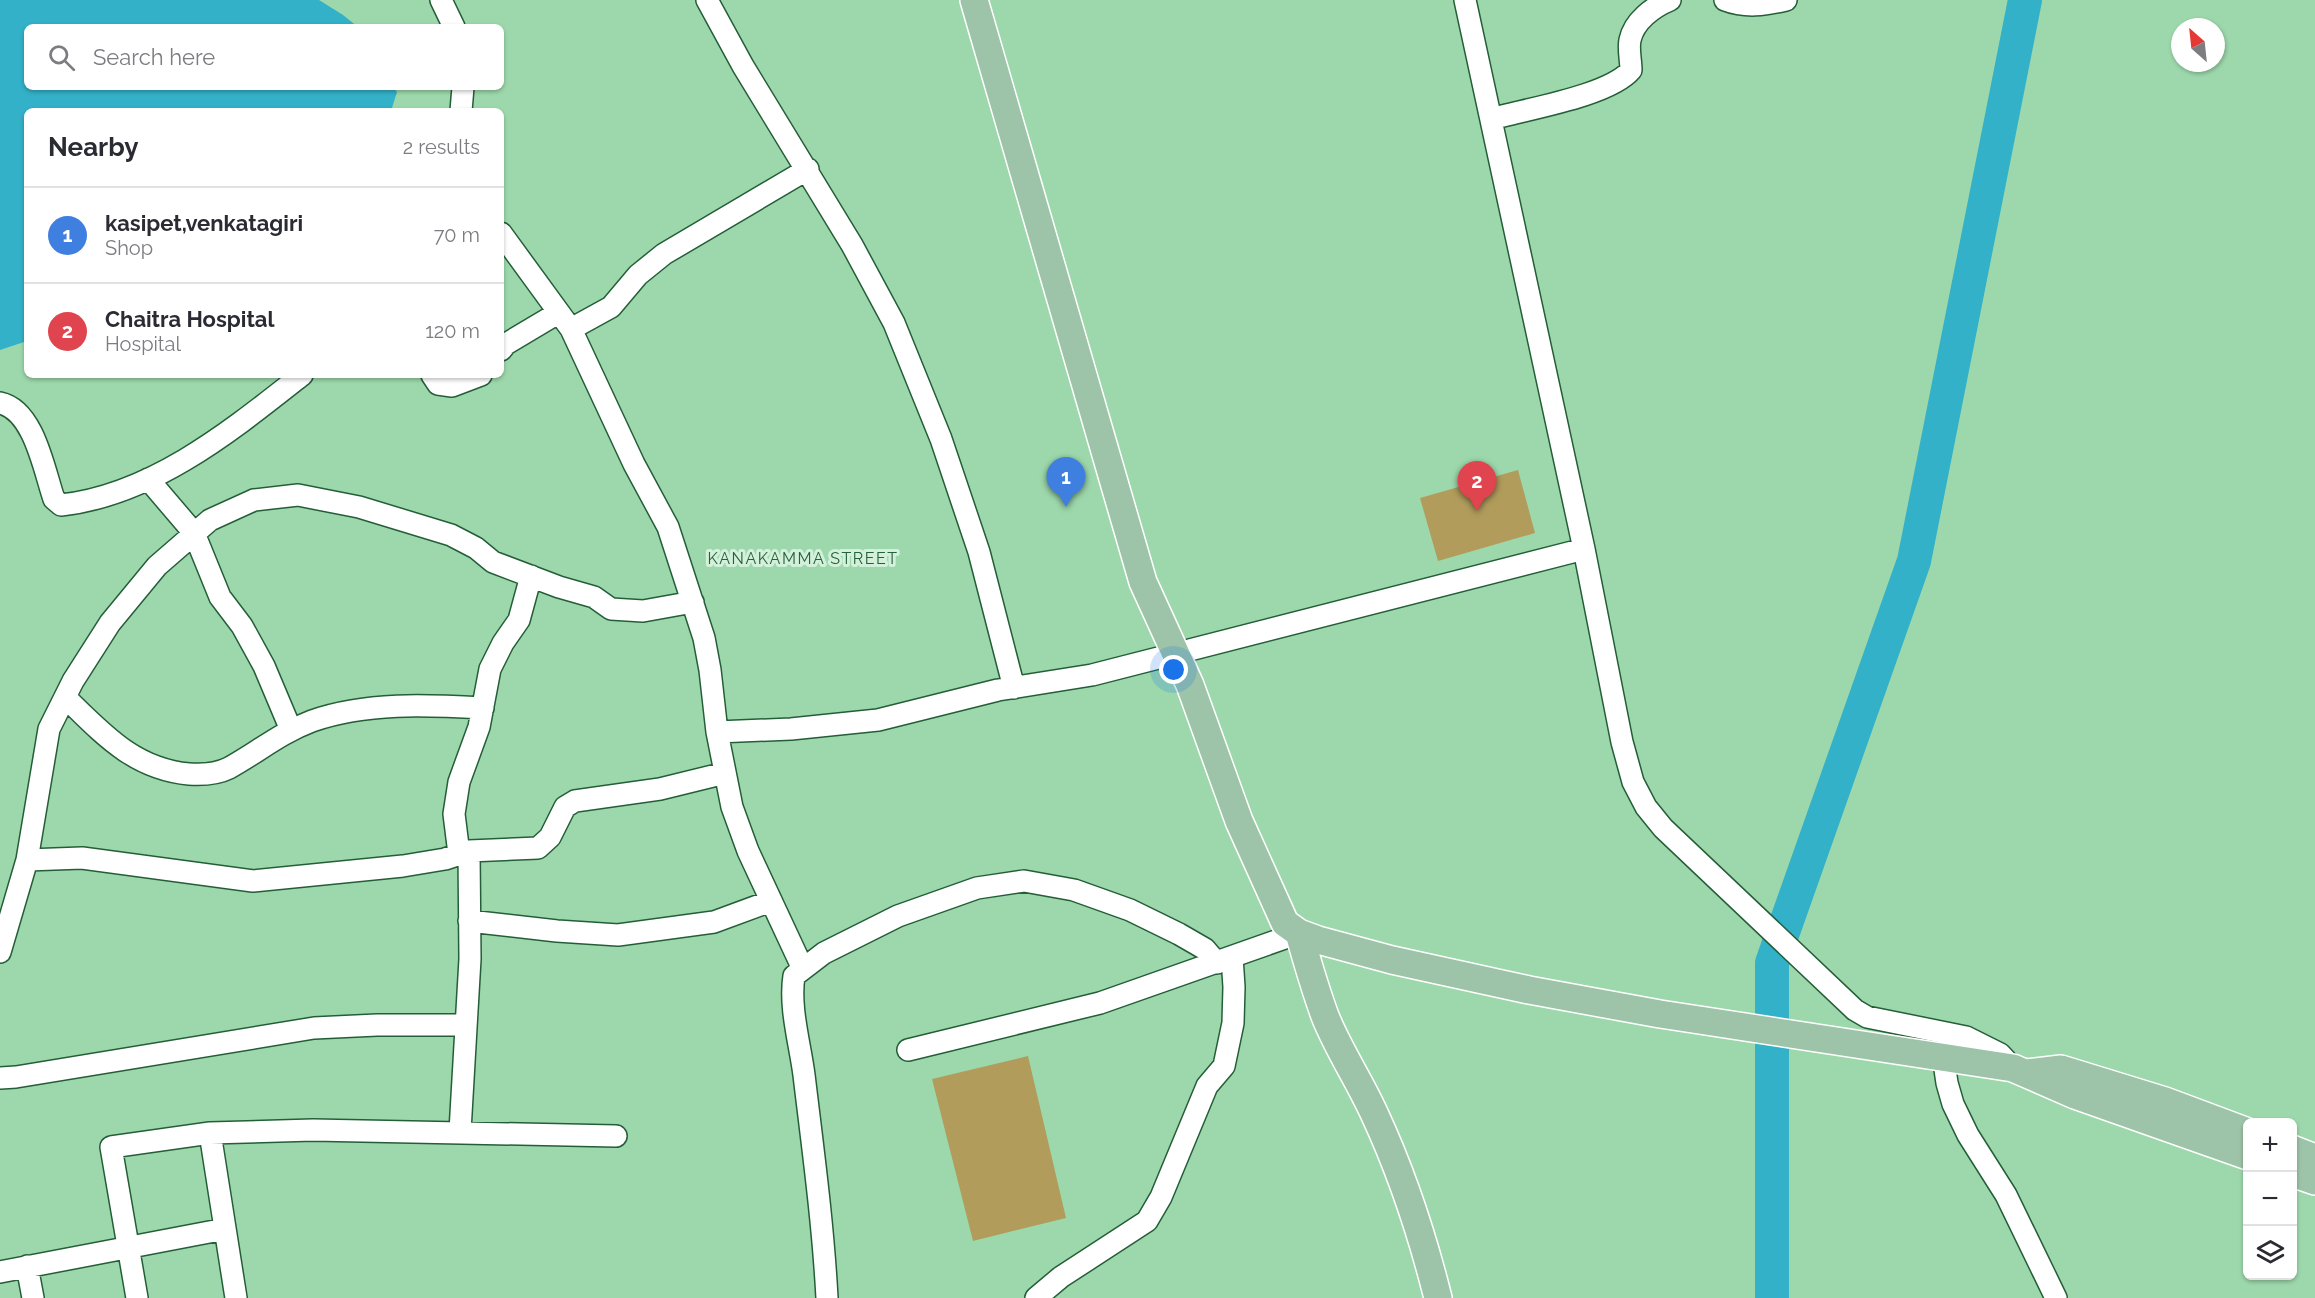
<!DOCTYPE html>
<meta charset="utf-8">
<style>
:root{--surface:#fff;--page:#f7f7f7;--text:#2b2b33;--muted:#7c7c81;--line:#e1e1e2;--accent:#111827}
body{margin:0;font-family:Raleway,sans-serif;background:var(--page);color:var(--text)}
.controls{position:absolute;right:18px;bottom:18px;display:grid;overflow:hidden;border-radius:9px;box-shadow:0 2px 4px #0004}
.controls button{width:54px;height:54px;display:grid;place-items:center;padding:0;border:0;border-bottom:2px solid var(--line);background:var(--surface);color:var(--text);font:30px sans-serif}
.compass{position:absolute;left:2171px;top:18px;width:54px;height:54px;border-radius:50%;background:var(--surface);box-shadow:0 2px 4px #0004;rotate:333deg}
.you{position:absolute;left:1174px;top:670px;width:21px;height:21px;margin:-15px;border:4px solid #fff;border-radius:50%;background:#1a73e8;box-shadow:0 0 0 9px #1a73e833}
.badge{display:grid;place-items:center;width:39px;height:39px;border-radius:50%;background:var(--accent);color:#fff;font-size:20px;font-weight:700}
.pin{position:absolute;translate:-50% -50px;filter:drop-shadow(0 2px 3px #0008)}
.pin::after{content:'';position:absolute;top:32px;width:21px;height:18px;background:inherit;clip-path:polygon(0 0,100% 0,50% 100%)}
.list{margin:0;padding:0;list-style:none}
h2{display:flex;justify-content:space-between;align-items:center;height:78px;margin:0;padding:0 24px;font-size:26px}
h2 small{font-size:20px;font-weight:400;color:var(--muted)}
.list li{display:grid;grid-template-columns:39px 1fr auto;gap:18px;align-items:center;box-sizing:border-box;height:96px;padding:0 24px;border-top:2px solid var(--line)}
.list b{display:block;font-size:22px;white-space:nowrap}
.list p{margin:0;font-size:20px;white-space:nowrap;color:var(--muted)}
.list em{font-size:20px;font-style:normal;color:var(--muted)}
.icon{flex:none;width:33px;height:33px;fill:none;stroke:currentColor;stroke-width:2;stroke-linecap:round;stroke-linejoin:round}
.map{position:relative;flex:none;width:2315px;height:1298px;overflow:hidden}
.search{position:absolute;background:var(--surface);box-shadow:0 2px 4px #0004;left:24px;top:24px;width:480px;height:66px;display:flex;align-items:center;gap:15px;box-sizing:border-box;padding:0 21px;border-radius:9px;color:var(--muted);font-size:22px}
.panel{position:absolute;background:var(--surface);box-shadow:0 2px 4px #0004;left:24px;top:108px;width:480px;height:270px;border-radius:9px}
.map>svg:first-child{display:block}
.water{fill:#33b1c8}
.lines{fill:none;stroke-linecap:round;stroke-linejoin:round}
.river{stroke:#33b1c8;stroke-width:34}
.building{fill:#b19c5c}
.minor-casing{stroke:#245e38;stroke-width:24}
.major-casing{stroke:#fff;stroke-width:30}
.minor{stroke:#fff;stroke-width:21}
.major{stroke:#9dc4a8;stroke-width:27}
.labels{text-anchor:middle;stroke-width:6;stroke-linejoin:round;paint-order:stroke}
.neighbourhood-label{font-size:16px;letter-spacing:1.5px;fill:#27603b;stroke:#d3f1da}
</style>
<div class="map">
<svg width="2315" height="1298" viewBox="0 0 2315 1298">
<rect width="100%" height="100%" fill="#9dd8ac"/>
<path class="water" d="M 0,0 L 319,0 L 343,15 L 358,27 L 27,27 L 27,87 L 393,87 L 397,92 L 391,111 L 27,111 L 27,341 L 0,350 Z"/>
<g class="lines">
<path class="river" d="M 1772,1298 L 1772,963 L 1914,561 L 2025,0"/>
</g>
<path class="building" d="M 1518,470 L 1535,533 L 1438,561 L 1420,498 Z
M 1028,1056 L 1066,1218 L 973,1241 L 932,1079 Z"/>
<g class="lines">
<defs>
<path id="minor" d="M 441,0 L 454,27
M 707,0 L 743,66 L 852,245 L 894,323 L 941,439 L 979,552 L 1014,688
M 1465,0 L 1584,549 L 1622,742 L 1633,782 L 1646,807 L 1663,828 L 1855,1010 L 1867,1017 L 1966,1037 L 2000,1054 L 2013,1068
M 1725,0 C 1746,8 1765,5 1786,0
M 461,111 L 463,87
M 1491,119 C 1526,109 1609,96 1631,70 C 1631,61 1628,49 1630,40 C 1634,21 1653,7 1670,0
M 501,233 L 571,329 L 634,464 L 668,527 L 704,638 L 710,670 L 717,732 L 732,807 L 748,851 L 803,969
M 571,329 L 611,307 L 638,275 L 664,254 L 808,169
M 501,350 L 506,344 L 558,313
M 432,375 L 438,384 L 452,386 L 481,375
M 0,403 C 34,410 44,470 54,499 L 61,505 C 153,495 232,430 302,375
M 148,479 L 194,533 L 220,597 L 242,626 L 264,666 L 291,730
M 65,697 C 103,734 134,769 189,774 C 203,775 217,774 229,768 C 258,752 280,733 312,721 C 366,702 427,705 483,708
M 717,732 L 791,729 L 878,720 L 998,690 L 1092,675 L 1584,549
M 459,854 L 454,814 L 459,782 L 479,727 L 490,669 L 503,643 L 519,620 L 531,576
M 27,860 L 82,858 L 253,881 L 403,866 L 445,859 L 469,851 L 538,848 L 550,837 L 565,807 L 575,801 L 660,789 L 725,773
M 469,921 L 557,931 L 618,935 L 714,922 L 771,901
M 0,952 L 27,860 L 49,729 L 73,681 L 110,623 L 157,566 L 210,520 L 254,500 L 298,495 L 359,507 L 451,535 L 476,548 L 493,562 L 559,587 L 594,597 L 611,609 L 643,611 L 693,602
M 908,1050 L 1100,1003 L 1299,933
M 1943,1056 L 1947,1083 L 1953,1104 L 1968,1135 L 2006,1195 L 2056,1298
M 0,1078 L 16,1077 L 314,1028 L 377,1025 L 465,1025
M 460,1131 L 470,959 L 469,851
M 210,1133 L 236,1298
M 27,1266 L 33,1298
M 0,1272 L 225,1229
M 137,1298 L 111,1147 L 210,1133 L 313,1130 L 616,1136
M 827,1298 C 823,1223 813,1150 804,1075 C 800,1044 789,1007 794,976 L 824,953 L 898,916 L 977,888 L 1024,881 L 1074,890 L 1130,910 L 1179,934 L 1205,949 L 1217,963
M 1036,1298 L 1061,1277 L 1147,1221 L 1161,1197 L 1207,1086 L 1224,1066 L 1233,1023 L 1234,987 L 1232,957"/>
<path id="major" d="M 974,0 L 1143,582 L 1190,685 L 1239,821 L 1285,923 L 1299,933 L 1318,940 L 1392,960 L 1529,990 L 1660,1014 L 2013,1068 L 2075,1095 L 2248,1156
M 1299,933 C 1307,961 1315,989 1325,1016 C 1338,1049 1359,1080 1374,1113 C 1402,1173 1422,1234 1438,1298
M 2027,1073 L 2061,1069 L 2165,1101 L 2248,1132
M 2292,1149 L 2315,1158
M 2292,1173 L 2315,1181"/>
</defs>
<use href="#minor" class="minor-casing"/>
<use href="#major" class="major-casing"/>
<use href="#minor" class="minor"/>
<use href="#major" class="major"/>
</g>
<g class="labels">
<g class="neighbourhood-label">
<text x="803" y="564">KANAKAMMA STREET</text>
</g>
</g>
</svg>
<div class="controls">
<button>+</button>
<button>−</button>
<button><svg class="icon" aria-label="layers" viewBox="0 0 24 24"><path d="M12 4l9 5-9 5-9-5zM3 14l9 5 9-5"/></svg></button>
</div>
<svg class="compass" viewBox="-18 -18 36 36"><path d="M0-13l5 13h-10z" fill="#e53935"/><path d="M0 13l5-13h-10z" fill="#7c7c81"/></svg>
<div class="you"></div>
<div class="pin badge" style="left:1066px;top:507px;background:#3f7fe0">1</div>
<div class="pin badge" style="left:1477px;top:511px;background:#e0444e">2</div>
<div class="search"><svg class="icon" aria-label="search" viewBox="0 0 24 24"><circle cx="10" cy="10" r="6"/><path d="M15 15l6 6"/></svg>Search here</div>
<section class="panel">
<h2>Nearby<small>2 results</small></h2>
<ul class="list">
<li><span class="badge" style="background:#3f7fe0">1</span><div><b>kasipet,venkatagiri</b><p>Shop</p></div><em>70 m</em></li>
<li><span class="badge" style="background:#e0444e">2</span><div><b>Chaitra Hospital</b><p>Hospital</p></div><em>120 m</em></li>
</ul>
</section>
</div>
